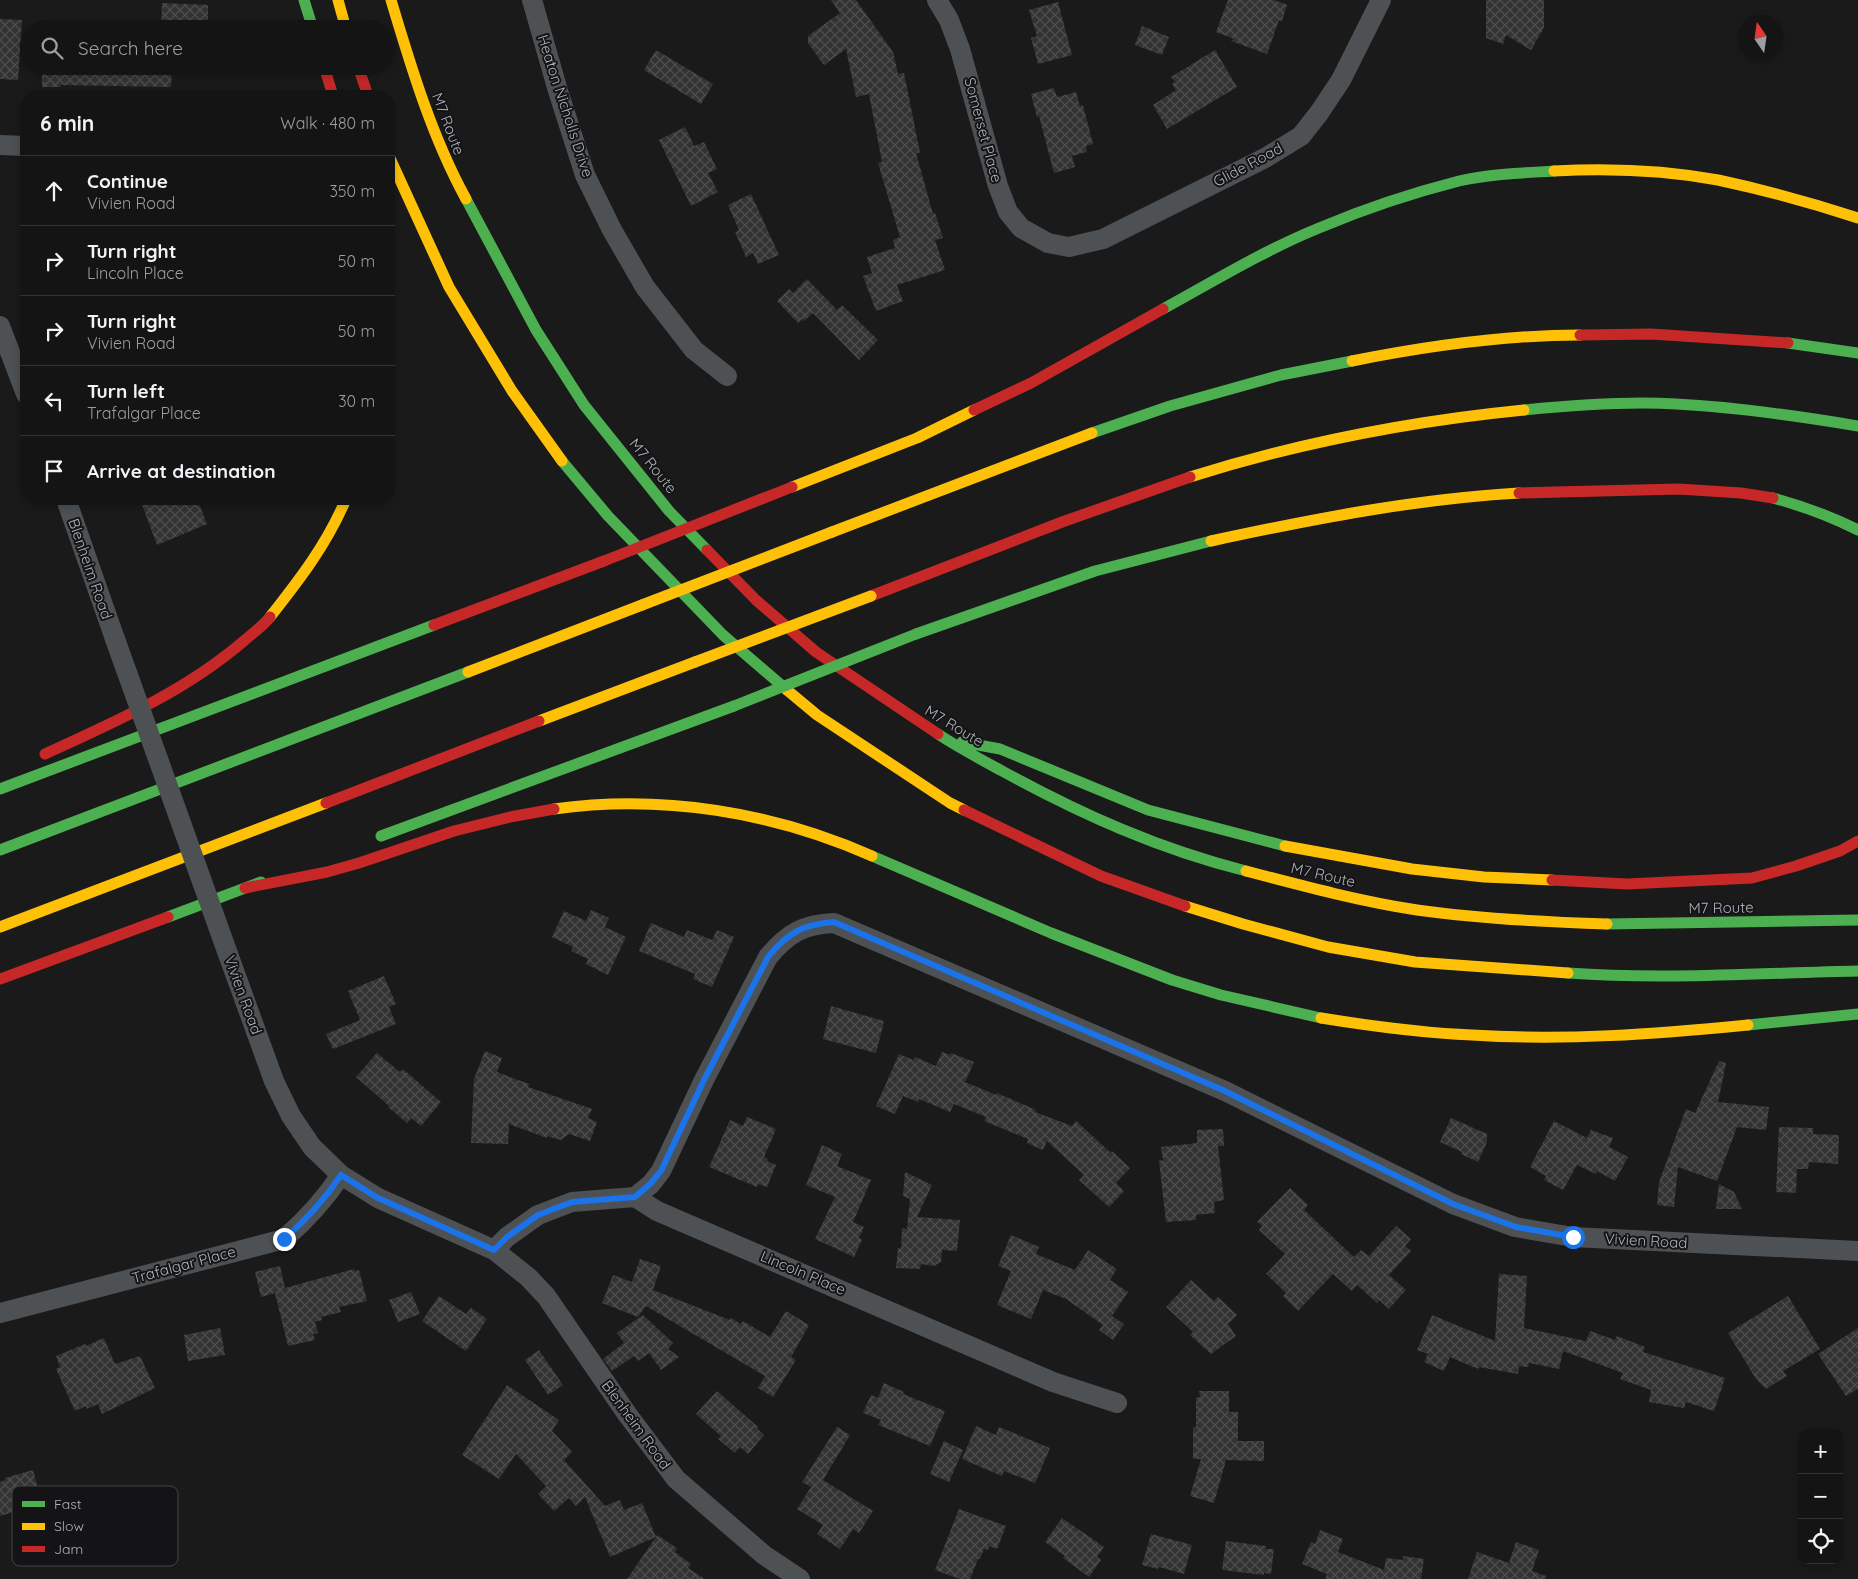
<!DOCTYPE html>
<meta charset="utf-8">
<style>
:root{--surface:#141414;--page:#1d1d1d;--text:#f1f3f6;--muted:#9d9ea0;--line:#333334}
body{margin:0;font-family:Quicksand,sans-serif;background:var(--page);color:var(--text)}
.controls{position:absolute;right:15px;bottom:15px;display:grid;overflow:hidden;border-radius:10px;box-shadow:0 2px 8px #0003}
.controls button{width:45px;height:45px;display:grid;place-items:center;padding:0;border:0;border-bottom:1px solid var(--line);background:var(--surface);color:var(--text);font:25px sans-serif}
.compass{position:absolute;left:1738px;top:15px;width:45px;height:45px;border-radius:50%;background:var(--surface);box-shadow:0 2px 8px #0003;rotate:347deg}
.stop{position:absolute;width:15px;height:15px;margin:-11px;border:4px solid #1a73e8;border-radius:50%;background:#fff}
.stop.end{background:#1a73e8;border-color:#fff;box-shadow:0 1px 5px #0008}
.list{margin:0;padding:0;list-style:none}
h2{display:flex;justify-content:space-between;align-items:center;height:65px;margin:0;padding:0 20px;font-size:21px}
h2 small{font-size:16px;font-weight:400;color:var(--muted)}
.list li{display:grid;grid-template-columns:32px 1fr auto;gap:15px;align-items:center;box-sizing:border-box;height:70px;padding:0 20px;border-top:1px solid var(--line)}
.list b{display:block;font-size:19px;white-space:nowrap}
.list p{margin:0;font-size:16px;white-space:nowrap;color:var(--muted)}
.list em{font-size:16px;font-style:normal;color:var(--muted)}
.icon{flex:none;width:28px;height:28px;fill:none;stroke:currentColor;stroke-width:2;stroke-linecap:round;stroke-linejoin:round}
.map{position:relative;flex:none;width:1858px;height:1579px;overflow:hidden}
.search{position:absolute;background:var(--surface);box-shadow:0 2px 8px #0003;left:20px;top:20px;width:375px;height:55px;display:flex;align-items:center;gap:12px;box-sizing:border-box;padding:0 18px;border-radius:28px;color:var(--muted);font-size:19px}
.panel{position:absolute;background:var(--surface);box-shadow:0 2px 8px #0003;left:20px;top:90px;width:375px;height:415px;border-radius:20px}
.map>svg:first-child{display:block}
.building{fill:url(#building-cross-hatch)}
.lines{fill:none;stroke-linecap:round;stroke-linejoin:round}
.street{stroke:#4e5153;stroke-width:20}
.fast{stroke:#4caf50;stroke-width:11}
.slow{stroke:#ffc107;stroke-width:11}
.jam{stroke:#c62828;stroke-width:11}
.street-bridge{stroke:#4e5153;stroke-width:20}
.fast-bridge{stroke:#4caf50;stroke-width:11}
.slow-bridge{stroke:#ffc107;stroke-width:11}
.jam-bridge{stroke:#c62828;stroke-width:11}
.route{stroke:#1a73e8;stroke-width:6}
.labels{text-anchor:middle;stroke-width:4;stroke-linejoin:round;paint-order:stroke}
.street-label{font-size:15px;fill:#acb4ba;stroke:#141416}
.key{fill:#141416;stroke:#424447;stroke-width:1}
.key-label{font-size:14px;fill:#acb4ba}
</style>
<div class="map">
<svg width="1858" height="1579" viewBox="0 0 1858 1579">
<defs>
<pattern id="building-cross-hatch" width="8" height="8" patternUnits="userSpaceOnUse" patternTransform="scale(1.25)"><rect width="8" height="8" fill="#333334"/><path d="M0 0l8 8M0 8l8-8" fill="none" stroke="#4e4e4f"/></pattern>
</defs>
<rect width="100%" height="100%" fill="#1a1a1a"/>
<path class="building" d="M 831,0 L 856,0 L 893,52 L 898,74 L 904,73 L 920,153 L 916,153 L 933,214 L 935,213 L 943,238 L 935,240 L 945,270 L 897,285 L 903,301 L 876,311 L 863,276 L 872,273 L 867,257 L 895,248 L 893,240 L 900,237 L 878,163 L 882,162 L 869,94 L 856,97 L 846,49 L 824,65 L 808,43 L 808,36 L 840,13 Z
M 1228,0 L 1274,0 L 1287,5 L 1282,21 L 1279,20 L 1267,54 L 1231,41 L 1234,39 L 1216,32 Z
M 1486,0 L 1544,0 L 1544,28 L 1531,50 L 1506,35 L 1503,44 L 1486,38 Z
M 1058,2 L 1072,55 L 1038,64 L 1031,38 L 1037,36 L 1029,10 Z
M 162,3 L 208,5 L 208,29 L 161,29 Z
M 0,19 L 22,20 L 18,80 L 0,79 Z
M 1142,26 L 1169,37 L 1162,55 L 1135,45 Z
M 656,50 L 713,84 L 701,104 L 644,70 Z
M 1215,50 L 1237,87 L 1167,129 L 1153,105 L 1176,90 L 1172,84 L 1175,82 L 1171,77 Z
M 42,66 L 172,66 L 171,87 L 60,85 L 61,87 L 42,87 Z
M 1054,88 L 1057,97 L 1076,92 L 1080,106 L 1083,105 L 1093,144 L 1086,146 L 1087,152 L 1072,156 L 1075,167 L 1054,173 L 1039,116 L 1037,117 L 1031,94 Z
M 685,127 L 694,146 L 704,142 L 717,169 L 708,173 L 718,192 L 691,206 L 659,140 Z
M 751,194 L 779,255 L 758,264 L 753,253 L 746,257 L 735,232 L 739,230 L 728,205 Z
M 807,279 L 837,310 L 842,305 L 878,340 L 859,360 L 813,313 L 804,321 L 802,319 L 798,323 L 777,301 L 789,289 L 793,293 Z
M 140,499 L 197,499 L 207,524 L 157,545 Z
M 591,910 L 609,918 L 605,927 L 626,937 L 608,975 L 586,964 L 588,959 L 571,951 L 573,947 L 552,937 L 564,911 L 586,921 Z
M 651,923 L 684,937 L 687,930 L 712,940 L 717,930 L 734,937 L 712,987 L 693,979 L 695,974 L 639,951 Z
M 384,976 L 396,1004 L 389,1007 L 396,1024 L 333,1049 L 326,1034 L 360,1020 L 348,991 Z
M 831,1006 L 884,1021 L 876,1053 L 823,1039 Z
M 485,1051 L 502,1058 L 497,1072 L 529,1084 L 528,1087 L 592,1109 L 588,1118 L 597,1122 L 590,1141 L 569,1134 L 561,1140 L 547,1136 L 547,1138 L 509,1124 L 508,1144 L 471,1143 L 474,1079 Z
M 942,1052 L 950,1055 L 951,1053 L 974,1062 L 965,1082 L 996,1095 L 997,1093 L 1036,1110 L 1035,1112 L 1072,1126 L 1076,1121 L 1111,1153 L 1112,1151 L 1130,1168 L 1116,1183 L 1124,1191 L 1109,1207 L 1079,1180 L 1084,1175 L 1047,1141 L 1043,1150 L 1027,1143 L 1028,1139 L 984,1121 L 986,1117 L 954,1104 L 950,1112 L 919,1099 L 918,1102 L 903,1096 L 895,1114 L 876,1106 L 899,1054 L 913,1060 L 915,1057 L 936,1066 Z
M 377,1053 L 400,1072 L 403,1069 L 441,1102 L 421,1126 L 411,1118 L 407,1123 L 388,1107 L 389,1106 L 356,1077 Z
M 1719,1061 L 1726,1063 L 1718,1102 L 1769,1107 L 1766,1130 L 1737,1127 L 1717,1181 L 1678,1167 L 1674,1207 L 1657,1205 L 1659,1182 L 1686,1109 L 1695,1113 Z
M 747,1117 L 776,1129 L 764,1157 L 768,1159 L 767,1161 L 776,1165 L 767,1187 L 758,1184 L 757,1187 L 709,1167 L 730,1120 L 743,1126 Z
M 1451,1118 L 1487,1134 L 1487,1142 L 1478,1162 L 1461,1154 L 1462,1152 L 1440,1142 Z
M 1554,1121 L 1587,1138 L 1591,1130 L 1613,1138 L 1609,1147 L 1628,1157 L 1615,1181 L 1597,1171 L 1596,1174 L 1577,1165 L 1563,1190 L 1544,1180 L 1546,1176 L 1530,1167 Z
M 1779,1127 L 1813,1128 L 1813,1134 L 1839,1135 L 1838,1164 L 1809,1162 L 1808,1169 L 1797,1169 L 1796,1193 L 1776,1192 Z
M 1223,1129 L 1224,1146 L 1218,1146 L 1224,1200 L 1214,1202 L 1215,1213 L 1196,1215 L 1196,1220 L 1166,1222 L 1159,1161 L 1163,1160 L 1161,1147 L 1197,1143 L 1197,1130 Z
M 822,1145 L 842,1154 L 837,1166 L 871,1180 L 853,1222 L 864,1227 L 859,1238 L 862,1240 L 854,1257 L 815,1239 L 835,1197 L 806,1185 Z
M 905,1172 L 932,1185 L 917,1217 L 960,1220 L 957,1251 L 942,1250 L 941,1262 L 934,1266 L 921,1264 L 920,1269 L 896,1268 L 898,1248 L 901,1249 L 902,1228 L 907,1229 L 910,1199 L 903,1196 Z
M 1719,1184 L 1734,1192 L 1742,1209 L 1716,1209 Z
M 1290,1188 L 1308,1205 L 1304,1210 L 1354,1257 L 1361,1250 L 1369,1256 L 1396,1226 L 1411,1239 L 1405,1246 L 1411,1251 L 1389,1275 L 1406,1290 L 1389,1309 L 1379,1300 L 1377,1303 L 1357,1285 L 1352,1291 L 1333,1274 L 1298,1311 L 1283,1296 L 1286,1293 L 1266,1274 L 1285,1254 L 1259,1230 L 1262,1226 L 1257,1222 Z
M 1011,1235 L 1039,1247 L 1036,1254 L 1075,1270 L 1088,1250 L 1117,1269 L 1110,1280 L 1128,1292 L 1112,1316 L 1124,1324 L 1113,1340 L 1099,1330 L 1103,1325 L 1066,1299 L 1043,1290 L 1031,1319 L 997,1305 L 1011,1271 L 998,1266 Z
M 640,1259 L 661,1266 L 653,1290 L 730,1320 L 731,1318 L 741,1324 L 743,1321 L 770,1337 L 786,1311 L 809,1325 L 791,1357 L 796,1360 L 773,1397 L 758,1388 L 765,1376 L 646,1306 L 638,1317 L 602,1303 L 613,1275 L 632,1282 Z
M 280,1266 L 285,1288 L 354,1269 L 354,1271 L 359,1270 L 367,1301 L 339,1307 L 341,1312 L 321,1317 L 322,1320 L 315,1322 L 318,1333 L 313,1334 L 315,1340 L 288,1346 L 275,1293 L 261,1297 L 255,1272 Z
M 1499,1274 L 1527,1276 L 1524,1328 L 1586,1341 L 1590,1331 L 1615,1340 L 1617,1336 L 1645,1347 L 1643,1352 L 1725,1378 L 1714,1411 L 1686,1402 L 1684,1408 L 1649,1402 L 1651,1390 L 1620,1379 L 1623,1373 L 1563,1351 L 1559,1369 L 1529,1363 L 1528,1367 L 1519,1366 L 1518,1374 L 1479,1367 L 1478,1369 L 1450,1357 L 1444,1371 L 1424,1362 L 1428,1354 L 1417,1350 L 1432,1315 L 1495,1341 Z
M 1191,1280 L 1214,1301 L 1218,1297 L 1237,1315 L 1228,1324 L 1236,1336 L 1211,1354 L 1190,1335 L 1193,1332 L 1166,1307 Z
M 411,1292 L 420,1314 L 398,1322 L 389,1300 Z
M 439,1296 L 466,1314 L 471,1308 L 487,1319 L 466,1351 L 422,1321 Z
M 1788,1296 L 1820,1349 L 1783,1371 L 1787,1376 L 1766,1389 L 1756,1379 L 1728,1333 Z
M 643,1315 L 673,1343 L 668,1349 L 679,1357 L 661,1370 L 649,1353 L 638,1361 L 634,1356 L 612,1371 L 603,1359 L 624,1343 L 617,1333 Z
M 220,1328 L 225,1355 L 188,1361 L 184,1335 Z
M 1858,1328 L 1858,1389 L 1846,1396 L 1818,1354 Z
M 104,1338 L 115,1364 L 140,1356 L 155,1388 L 102,1414 L 98,1404 L 87,1409 L 86,1406 L 75,1411 L 56,1369 L 60,1367 L 56,1356 L 85,1344 L 86,1346 Z
M 539,1350 L 563,1385 L 548,1395 L 525,1360 Z
M 884,1383 L 904,1392 L 903,1394 L 945,1411 L 930,1446 L 878,1425 L 881,1420 L 863,1413 L 871,1395 L 878,1398 Z
M 507,1385 L 559,1420 L 552,1431 L 572,1452 L 564,1460 L 605,1506 L 620,1500 L 624,1510 L 642,1503 L 656,1537 L 657,1535 L 677,1548 L 675,1552 L 691,1564 L 688,1568 L 705,1579 L 627,1579 L 656,1537 L 610,1557 L 585,1497 L 576,1506 L 569,1498 L 554,1511 L 538,1494 L 546,1486 L 516,1454 L 499,1479 L 462,1455 Z
M 717,1391 L 758,1427 L 757,1428 L 764,1435 L 748,1454 L 740,1447 L 735,1453 L 718,1439 L 721,1436 L 696,1414 Z
M 1199,1391 L 1229,1391 L 1229,1412 L 1238,1412 L 1238,1441 L 1264,1441 L 1264,1461 L 1226,1460 L 1214,1503 L 1190,1496 L 1201,1459 L 1193,1459 L 1193,1427 L 1196,1427 L 1196,1398 L 1200,1397 Z
M 976,1426 L 996,1435 L 999,1427 L 1050,1448 L 1035,1483 L 1004,1471 L 1002,1476 L 962,1459 Z
M 837,1427 L 850,1435 L 823,1480 L 873,1511 L 859,1533 L 853,1529 L 840,1549 L 817,1534 L 823,1525 L 797,1509 L 811,1487 L 802,1482 Z
M 944,1441 L 963,1450 L 949,1482 L 930,1474 Z
M 33,1470 L 42,1503 L 0,1516 L 0,1482 L 5,1480 L 5,1478 Z
M 959,1509 L 1006,1526 L 997,1549 L 989,1546 L 988,1550 L 984,1549 L 980,1559 L 978,1559 L 970,1579 L 960,1579 L 935,1570 Z
M 1062,1518 L 1104,1547 L 1097,1557 L 1101,1560 L 1089,1577 L 1063,1558 L 1065,1556 L 1045,1542 Z
M 1320,1530 L 1343,1539 L 1338,1552 L 1384,1570 L 1386,1558 L 1403,1560 L 1403,1556 L 1424,1559 L 1421,1579 L 1325,1579 L 1327,1574 L 1302,1564 L 1311,1542 L 1315,1544 Z
M 1151,1534 L 1192,1545 L 1184,1574 L 1159,1567 L 1158,1569 L 1142,1565 Z
M 1226,1541 L 1266,1546 L 1266,1549 L 1274,1549 L 1271,1574 L 1264,1573 L 1264,1575 L 1222,1570 Z
M 1516,1542 L 1539,1550 L 1532,1571 L 1546,1576 L 1546,1579 L 1468,1579 L 1477,1552 L 1509,1563 Z"/>
<g class="lines">
<path class="street" d="M 532,0 L 558,91 L 585,175 L 612,230 L 645,287 L 694,350 L 727,376
M 937,0 L 949,20 L 960,49 L 998,186 L 1008,212 L 1021,228 L 1048,243 L 1069,247 L 1103,239 L 1265,158 L 1301,136 L 1319,113 L 1341,80 L 1381,0
M 0,145 L 26,146
M 0,326 L 26,394
M 66,499 L 115,639
M 228,954 L 274,1081 L 291,1116 L 312,1147 L 341,1175 L 378,1198 L 494,1250 L 528,1277 L 546,1296 L 627,1414 L 676,1479 L 764,1555 L 800,1579
M 635,1197 L 651,1184 L 661,1171 L 704,1080 L 768,957 C 788,933 804,924 834,923 L 1225,1091 L 1453,1204 L 1515,1227 L 1573,1237 L 1858,1251
M 494,1250 L 507,1237 L 538,1215 L 572,1202 L 635,1197 L 657,1211 L 1053,1382 L 1117,1403
M 0,1313 L 284,1239 C 306,1220 325,1199 341,1175"/>
<path class="fast" d="M 304,0 L 313,29
M 466,199 L 536,330 L 584,405 L 669,511 L 707,550
M 1163,309 C 1214,281 1265,250 1319,228 C 1364,209 1412,193 1459,181 C 1490,174 1523,173 1554,171
M 1788,343 L 1858,353
M 1524,410 C 1574,405 1626,401 1676,404 C 1737,407 1798,416 1858,426
M 1092,433 L 1170,406 L 1281,375 L 1352,361
M 562,461 L 608,516 L 723,635 L 787,690
M 1773,498 C 1803,506 1830,516 1858,530
M 916,634 L 1095,571 L 1211,541
M 938,734 C 959,748 982,760 1004,772 C 1083,815 1159,849 1246,871
M 962,742 L 1000,749 L 1148,810 L 1285,846
M 0,789 L 434,625
M 381,836 L 734,706
M 0,850 L 468,672
M 872,856 L 1051,933 L 1172,980 L 1221,995 L 1321,1018
M 168,917 L 261,882
M 1607,924 L 1858,920
M 1568,973 C 1664,980 1762,973 1858,971
M 1748,1025 L 1858,1014"/>
<path class="slow" d="M 338,0 L 346,29
M 391,0 C 411,67 432,137 466,199
M 389,156 L 449,287 L 512,391 L 562,461
M 1554,171 C 1608,168 1664,170 1718,180 C 1765,190 1812,203 1858,218
M 1352,361 C 1427,346 1504,335 1580,335
M 1190,477 C 1298,443 1412,421 1524,410
M 792,487 L 917,438 L 974,410
M 832,532 L 1092,433
M 1211,541 C 1313,519 1415,499 1519,493
M 270,617 C 300,579 327,544 346,499
M 468,672 L 642,605
M 787,690 L 817,715 L 950,803 L 964,810
M 539,721 L 695,662
M 554,809 C 662,794 773,812 872,856
M 1285,846 L 1412,869 L 1484,877 L 1552,880
M 1246,871 C 1303,886 1359,901 1417,910 C 1480,919 1544,922 1607,924
M 1185,906 L 1243,924 L 1328,947 L 1415,962 L 1568,973
M 0,927 L 326,803
M 1321,1018 C 1371,1026 1421,1033 1472,1035 C 1564,1041 1656,1034 1748,1025"/>
<path class="jam" d="M 324,66 L 333,96
M 358,66 L 368,96
M 1580,335 L 1651,334 L 1788,343
M 974,410 L 1031,383 L 1163,309
M 1519,493 L 1679,489 L 1741,493 L 1773,498
M 707,550 L 756,600 L 816,652 L 938,734
M 871,596 L 1062,522 L 1190,477
M 434,625 L 604,561
M 45,754 C 115,722 186,691 245,640 C 253,633 263,626 270,617
M 326,803 L 539,721
M 964,810 L 1101,876 L 1185,906
M 1552,880 L 1627,884 L 1752,878 L 1796,866 L 1840,851 L 1858,841
M 245,888 L 327,872 L 359,863 L 454,831 L 510,817 L 554,809
M 0,979 L 168,917"/>
<path class="street-bridge" d="M 115,639 L 228,954"/>
<path class="fast-bridge" d="M 734,706 L 916,634"/>
<path class="slow-bridge" d="M 642,605 L 832,532
M 695,662 L 871,596"/>
<path class="jam-bridge" d="M 604,561 L 792,487"/>
</g>
<g class="lines">
<path class="route" d="M 284,1239 C 306,1220 325,1199 341,1175 L 378,1198 L 494,1250 L 507,1237 L 538,1215 L 572,1202 L 635,1197 L 650,1184 L 661,1171 L 704,1080 L 768,957 C 787,933 804,924 834,922 L 1225,1091 L 1453,1204 L 1516,1227 L 1573,1237"/>
</g>
<g class="labels">
<g class="street-label">
<text transform="translate(565 106) rotate(72)" y="5">Heaton Nicholls Drive</text>
<text transform="translate(448 124) rotate(69)" y="5">M7 Route</text>
<text transform="translate(983 130) rotate(75)" y="5">Somerset Place</text>
<text transform="translate(1248 165) rotate(-28)" y="5">Glide Road</text>
<text transform="translate(653 466) rotate(51)" y="5">M7 Route</text>
<text transform="translate(90 569) rotate(71)" y="5">Blenheim Road</text>
<text transform="translate(954 726) rotate(31)" y="5">M7 Route</text>
<text transform="translate(1323 875) rotate(13)" y="5">M7 Route</text>
<text transform="translate(1721 908) rotate(-1)" y="5">M7 Route</text>
<text transform="translate(243 995) rotate(70)" y="5">Vivien Road</text>
<text transform="translate(1646 1241) rotate(3)" y="5">Vivien Road</text>
<text transform="translate(184 1265) rotate(-15)" y="5">Trafalgar Place</text>
<text transform="translate(803 1273) rotate(23)" y="5">Lincoln Place</text>
<text transform="translate(636 1425) rotate(54)" y="5">Blenheim Road</text>
</g>
</g>
<rect x="12" y="1486" width="166" height="80" rx="8" class="key"/>
<rect x="22" y="1501" width="23" height="6" fill="#4caf50"/>
<rect x="22" y="1523" width="23" height="7" fill="#ffc107"/>
<rect x="22" y="1546" width="23" height="6" fill="#c62828"/>
<g class="key-label">
<text x="54" y="1509">Fast</text>
<text x="54" y="1531">Slow</text>
<text x="54" y="1554">Jam</text>
</g>
</svg>
<div class="controls">
<button>+</button>
<button>−</button>
<button><svg class="icon" aria-label="locate" viewBox="0 0 24 24"><circle cx="12" cy="12" r="6"/><path d="M12 2v4M12 18v4M2 12h4M18 12h4"/></svg></button>
</div>
<svg class="compass" viewBox="-18 -18 36 36"><path d="M0-13l5 13h-10z" fill="#e53935"/><path d="M0 13l5-13h-10z" fill="#9d9ea0"/></svg>
<div class="stop" style="left:1573px;top:1237px"></div>
<div class="stop end" style="left:284px;top:1239px"></div>
<div class="search"><svg class="icon" aria-label="search" viewBox="0 0 24 24"><circle cx="10" cy="10" r="6"/><path d="M15 15l6 6"/></svg>Search here</div>
<section class="panel">
<h2>6 min<small>Walk · 480 m</small></h2>
<ul class="list">
<li><svg class="icon" aria-label="ahead" viewBox="0 0 24 24"><path d="M12 20V5M6 11l6-6 6 6"/></svg><div><b>Continue</b><p>Vivien Road</p></div><em>350 m</em></li>
<li><svg class="icon" aria-label="right" viewBox="0 0 24 24"><path d="M7 20v-9h11M14 6l5 5-5 5"/></svg><div><b>Turn right</b><p>Lincoln Place</p></div><em>50 m</em></li>
<li><svg class="icon" aria-label="right" viewBox="0 0 24 24"><path d="M7 20v-9h11M14 6l5 5-5 5"/></svg><div><b>Turn right</b><p>Vivien Road</p></div><em>50 m</em></li>
<li><svg class="icon" aria-label="left" viewBox="0 0 24 24"><path d="M17 20v-9H6M10 6l-5 5 5 5"/></svg><div><b>Turn left</b><p>Trafalgar Place</p></div><em>30 m</em></li>
<li><svg class="icon" aria-label="arrive" viewBox="0 0 24 24"><path d="M6 21V4h12l-3 4 3 4H6"/></svg><div><b>Arrive at destination</b></div></li>
</ul>
</section>
</div>
